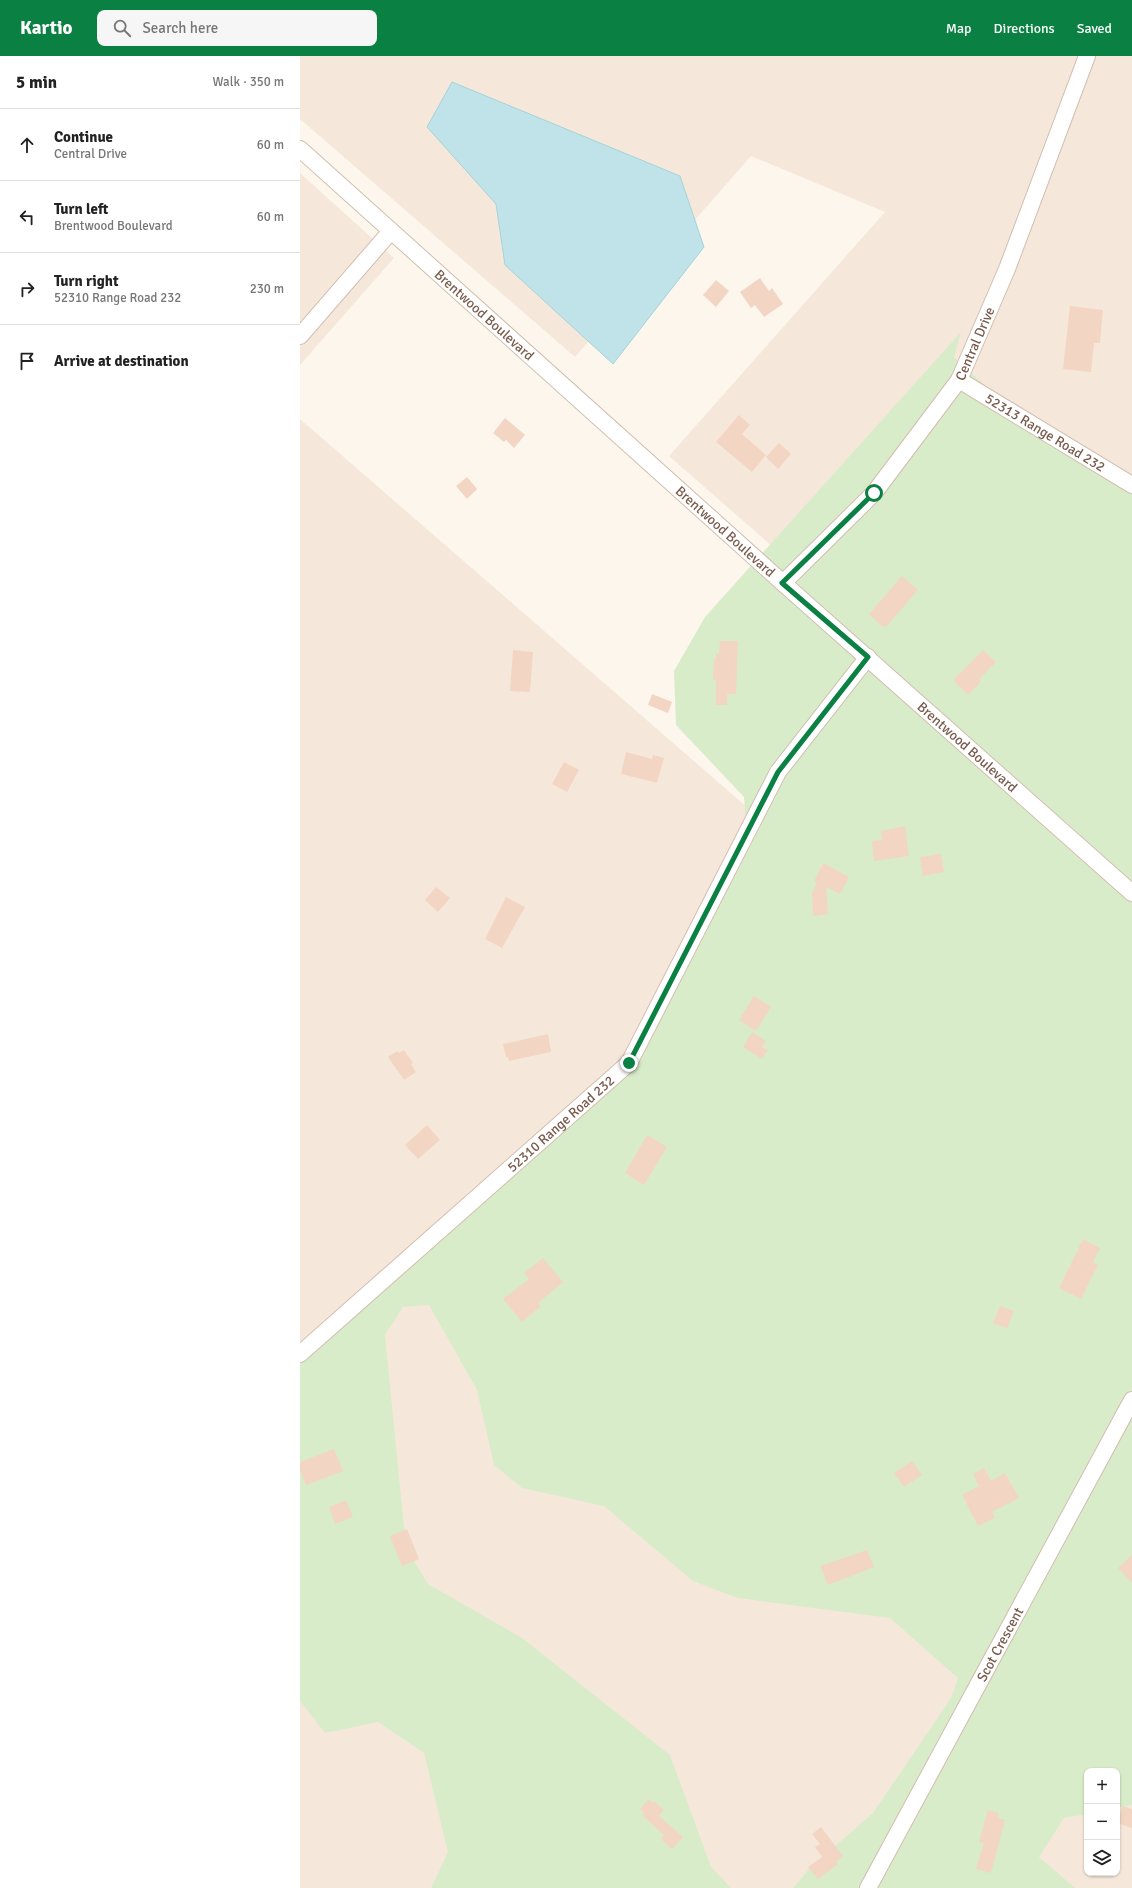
<!DOCTYPE html>
<meta charset="utf-8">
<style>
:root{--surface:#fff;--page:#f6f6f6;--text:#222;--muted:#767676;--line:#e0e0e0;--accent:#0b8043}
body{margin:0;font-family:Signika,sans-serif;background:var(--page);color:var(--text)}
.controls{position:absolute;right:12px;bottom:12px;display:grid;overflow:hidden;border-radius:8px;box-shadow:0 1px 3px #0004}
.controls button{width:36px;height:36px;display:grid;place-items:center;padding:0;border:0;border-bottom:1px solid var(--line);background:var(--surface);color:var(--text);font:20px sans-serif}
.stop{position:absolute;width:12px;height:12px;margin:-9px;border:3px solid #0b8043;border-radius:50%;background:#fff}
.stop.end{background:#0b8043;border-color:#fff;box-shadow:0 1px 4px #0008}
.list{margin:0;padding:0;list-style:none}
h2{display:flex;justify-content:space-between;align-items:center;height:52px;margin:0;padding:0 16px;font-size:17px}
h2 small{font-size:13px;font-weight:400;color:var(--muted)}
.list li{display:grid;grid-template-columns:26px 1fr auto;gap:12px;align-items:center;box-sizing:border-box;height:72px;padding:0 16px;border-top:1px solid var(--line)}
.list b{display:block;font-size:15px;white-space:nowrap}
.list p{margin:0;font-size:13px;white-space:nowrap;color:var(--muted)}
.list em{font-size:13px;font-style:normal;color:var(--muted)}
.icon{flex:none;width:22px;height:22px;fill:none;stroke:currentColor;stroke-width:2;stroke-linecap:round;stroke-linejoin:round}
.map{position:relative;flex:none;width:832px;height:1832px;overflow:hidden}
header{display:flex;align-items:center;gap:24px;box-sizing:border-box;height:56px;padding:0 20px;background:var(--accent);color:#fff}
header strong{font-size:19px}
nav{display:flex;gap:22px;margin-inline-start:auto;font-size:14px}
.search{width:280px;height:36px;background:var(--page);display:flex;align-items:center;gap:10px;box-sizing:border-box;padding:0 14px;border-radius:8px;color:var(--muted);font-size:15px}
main{display:flex}
aside{flex:1;background:var(--surface)}
.map>svg:first-child{display:block}
.residential{fill:#f5e8da;fill-rule:evenodd}
.green{fill:#d8ecc9}
.water{fill:#bfe3e8;stroke:#a5d3da}
.building{fill:#f3d5c3}
.lines{fill:none;stroke-linecap:round;stroke-linejoin:round}
.minor-casing{stroke:#d1beb0;stroke-width:18}
.minor{stroke:#fff;stroke-width:16}
.route{stroke:#0b8043;stroke-width:5}
.labels{text-anchor:middle;stroke-width:4;stroke-linejoin:round;paint-order:stroke}
.street-label{font-size:14px;fill:#7a5c4d;stroke:#fffaf3}
</style>
<header>
<strong>Kartio</strong>
<div class="search"><svg class="icon" aria-label="search" viewBox="0 0 24 24"><circle cx="10" cy="10" r="6"/><path d="M15 15l6 6"/></svg>Search here</div>
<nav><a>Map</a><a>Directions</a><a>Saved</a></nav>
</header>
<main>
<aside>
<h2>5 min<small>Walk · 350 m</small></h2>
<ul class="list">
<li><svg class="icon" aria-label="ahead" viewBox="0 0 24 24"><path d="M12 20V5M6 11l6-6 6 6"/></svg><div><b>Continue</b><p>Central Drive</p></div><em>60 m</em></li>
<li><svg class="icon" aria-label="left" viewBox="0 0 24 24"><path d="M17 20v-9H6M10 6l-5 5 5 5"/></svg><div><b>Turn left</b><p>Brentwood Boulevard</p></div><em>60 m</em></li>
<li><svg class="icon" aria-label="right" viewBox="0 0 24 24"><path d="M7 20v-9h11M14 6l5 5-5 5"/></svg><div><b>Turn right</b><p>52310 Range Road 232</p></div><em>230 m</em></li>
<li><svg class="icon" aria-label="arrive" viewBox="0 0 24 24"><path d="M6 21V4h12l-3 4 3 4H6"/></svg><div><b>Arrive at destination</b></div></li>
</ul>
</aside>
<div class="map">
<svg width="832" height="1832" viewBox="0 0 832 1832">
<rect width="100%" height="100%" fill="#fdf6ec"/>
<path class="residential" d="M 0,0 L 832,0 L 832,447 L 513,526 L 369,400 L 585,156 L 451,100 L 275,301 L 0,63 Z
M 0,117 L 94,202 L 0,309 Z
M 0,363 L 448,752 L 832,1177 L 832,1832 L 0,1832 ZM 787,1715 L 817,1715 L 817,1817 L 787,1817 Z"/>
<path class="green" d="M 661,276 L 654,301 L 716,358 L 832,420 L 832,1749 L 817,1752 L 817,1715 L 787,1715 L 787,1758 L 764,1762 L 739,1801 L 775,1832 L 493,1832 L 510,1812 L 573,1757 L 651,1642 L 658,1622 L 590,1562 L 438,1542 L 393,1525 L 304,1450 L 222,1432 L 194,1409 L 177,1334 L 129,1249 L 103,1251 L 85,1279 L 106,1492 L 128,1528 L 222,1582 L 370,1699 L 411,1811 L 431,1832 L 131,1832 L 148,1796 L 124,1697 L 78,1666 L 25,1677 L 0,1645 L 0,1294 L 347,986 L 447,782 L 444,741 L 376,669 L 374,615 L 405,561 Z"/>
<path class="water" d="M 152,26 L 380,120 L 404,191 L 313,308 L 205,209 L 196,148 L 127,71 Z"/>
<path class="building" d="M 460,222 L 469,235 L 472,232 L 483,248 L 464,261 L 455,249 L 451,252 L 440,236 Z
M 416,224 L 429,235 L 416,251 L 403,239 Z
M 770,250 L 803,254 L 800,287 L 794,287 L 791,316 L 763,313 Z
M 439,359 L 450,369 L 442,378 L 466,399 L 452,416 L 416,386 Z
M 205,362 L 225,379 L 214,392 L 206,384 L 204,386 L 193,377 Z
M 479,387 L 491,398 L 478,413 L 466,401 Z
M 167,421 L 177,433 L 167,443 L 156,430 Z
M 602,520 L 618,534 L 586,571 L 584,570 L 583,571 L 569,558 Z
M 420,585 L 438,585 L 436,638 L 427,638 L 427,649 L 416,649 L 416,624 L 413,624 L 414,603 L 416,603 L 416,598 L 419,598 Z
M 213,594 L 233,596 L 230,636 L 210,635 Z
M 683,594 L 696,606 L 679,623 L 681,626 L 668,639 L 653,624 Z
M 352,638 L 372,646 L 368,657 L 348,649 Z
M 326,696 L 352,703 L 353,699 L 364,702 L 357,727 L 321,718 Z
M 264,706 L 279,714 L 267,736 L 252,728 Z
M 605,770 L 609,800 L 574,805 L 572,785 L 582,784 L 581,775 Z
M 641,798 L 644,816 L 623,820 L 620,801 Z
M 523,807 L 549,821 L 540,838 L 526,831 L 528,858 L 513,860 L 512,837 L 517,826 L 514,825 Z
M 136,831 L 150,842 L 138,856 L 125,844 Z
M 206,841 L 225,851 L 202,892 L 185,883 Z
M 454,940 L 471,951 L 456,975 L 439,964 Z
M 452,976 L 466,985 L 462,991 L 468,994 L 462,1003 L 443,991 Z
M 248,978 L 251,996 L 209,1005 L 208,1001 L 206,1001 L 203,988 Z
M 104,994 L 113,1007 L 111,1008 L 116,1016 L 104,1024 L 88,1001 L 97,995 L 99,997 Z
M 127,1069 L 140,1084 L 118,1103 L 105,1089 Z
M 347,1079 L 367,1091 L 344,1129 L 325,1117 Z
M 783,1183 L 800,1192 L 793,1206 L 798,1209 L 781,1243 L 759,1232 Z
M 243,1202 L 263,1226 L 238,1247 L 241,1250 L 222,1266 L 203,1243 L 229,1223 L 224,1217 Z
M 700,1250 L 714,1255 L 707,1272 L 693,1267 Z
M 34,1393 L 43,1415 L 6,1429 L 0,1414 L 0,1406 Z
M 612,1405 L 622,1419 L 604,1431 L 594,1417 Z
M 684,1412 L 691,1425 L 705,1417 L 719,1442 L 692,1456 L 695,1462 L 678,1470 L 662,1439 L 679,1430 L 673,1418 Z
M 46,1444 L 53,1461 L 35,1468 L 29,1451 Z
M 107,1473 L 119,1503 L 102,1510 L 90,1480 Z
M 567,1494 L 574,1511 L 528,1529 L 520,1510 Z
M 832,1499 L 832,1527 L 818,1512 Z
M 349,1743 L 353,1747 L 354,1745 L 364,1754 L 359,1760 L 383,1781 L 372,1793 L 361,1783 L 364,1779 L 342,1759 L 344,1757 L 340,1753 Z
M 823,1750 L 832,1753 L 832,1772 L 817,1767 Z
M 688,1754 L 699,1757 L 698,1762 L 705,1764 L 691,1817 L 676,1813 L 684,1787 L 679,1786 Z
M 521,1771 L 543,1800 L 536,1806 L 538,1808 L 518,1823 L 508,1811 L 522,1801 L 515,1791 L 520,1788 L 512,1778 Z"/>
<g class="lines">
<defs>
<g id="minor">
<path id="s1" d="M 0,93 L 483,527 L 832,837"/>
<path d="M 0,280 L 91,175"/>
<path id="s2" d="M 659,324 L 832,429"/>
<path id="s3" d="M 483,527 L 574,437 L 659,324 L 707,213 L 787,0"/>
<path id="s4" d="M 0,1298 L 329,1007 L 478,716 L 568,601"/>
<path id="s5" d="M 568,1832 L 832,1344"/>
</g>
</defs>
<use href="#minor" class="minor-casing"/>
<use href="#minor" class="minor"/>
</g>
<g class="lines">
<path class="route" d="M 329,1007 L 478,716 L 568,601 L 482,527 L 574,437"/>
</g>
<g class="labels">
<g class="street-label">
<text dy="5" stroke="none"><textPath href="#s1" startOffset="248">Brentwood Boulevard</textPath></text>
<text dy="5" stroke="none"><textPath href="#s3" startOffset="309">Central Drive</textPath></text>
<text dy="5" stroke="none"><textPath href="#s2" startOffset="101">52313 Range Road 232</textPath></text>
<text dy="5" stroke="none"><textPath href="#s1" startOffset="572">Brentwood Boulevard</textPath></text>
<text dy="5" stroke="none"><textPath href="#s1" startOffset="896">Brentwood Boulevard</textPath></text>
<text dy="5" stroke="none"><textPath href="#s4" startOffset="348">52310 Range Road 232</textPath></text>
<text dy="5" stroke="none"><textPath href="#s5" startOffset="277">Scot Crescent</textPath></text>
</g>
</g>
</svg>
<div class="controls">
<button>+</button>
<button>−</button>
<button><svg class="icon" aria-label="layers" viewBox="0 0 24 24"><path d="M12 4l9 5-9 5-9-5zM3 14l9 5 9-5"/></svg></button>
</div>
<div class="stop" style="left:574px;top:437px"></div>
<div class="stop end" style="left:329px;top:1007px"></div>
</div>
</main>
